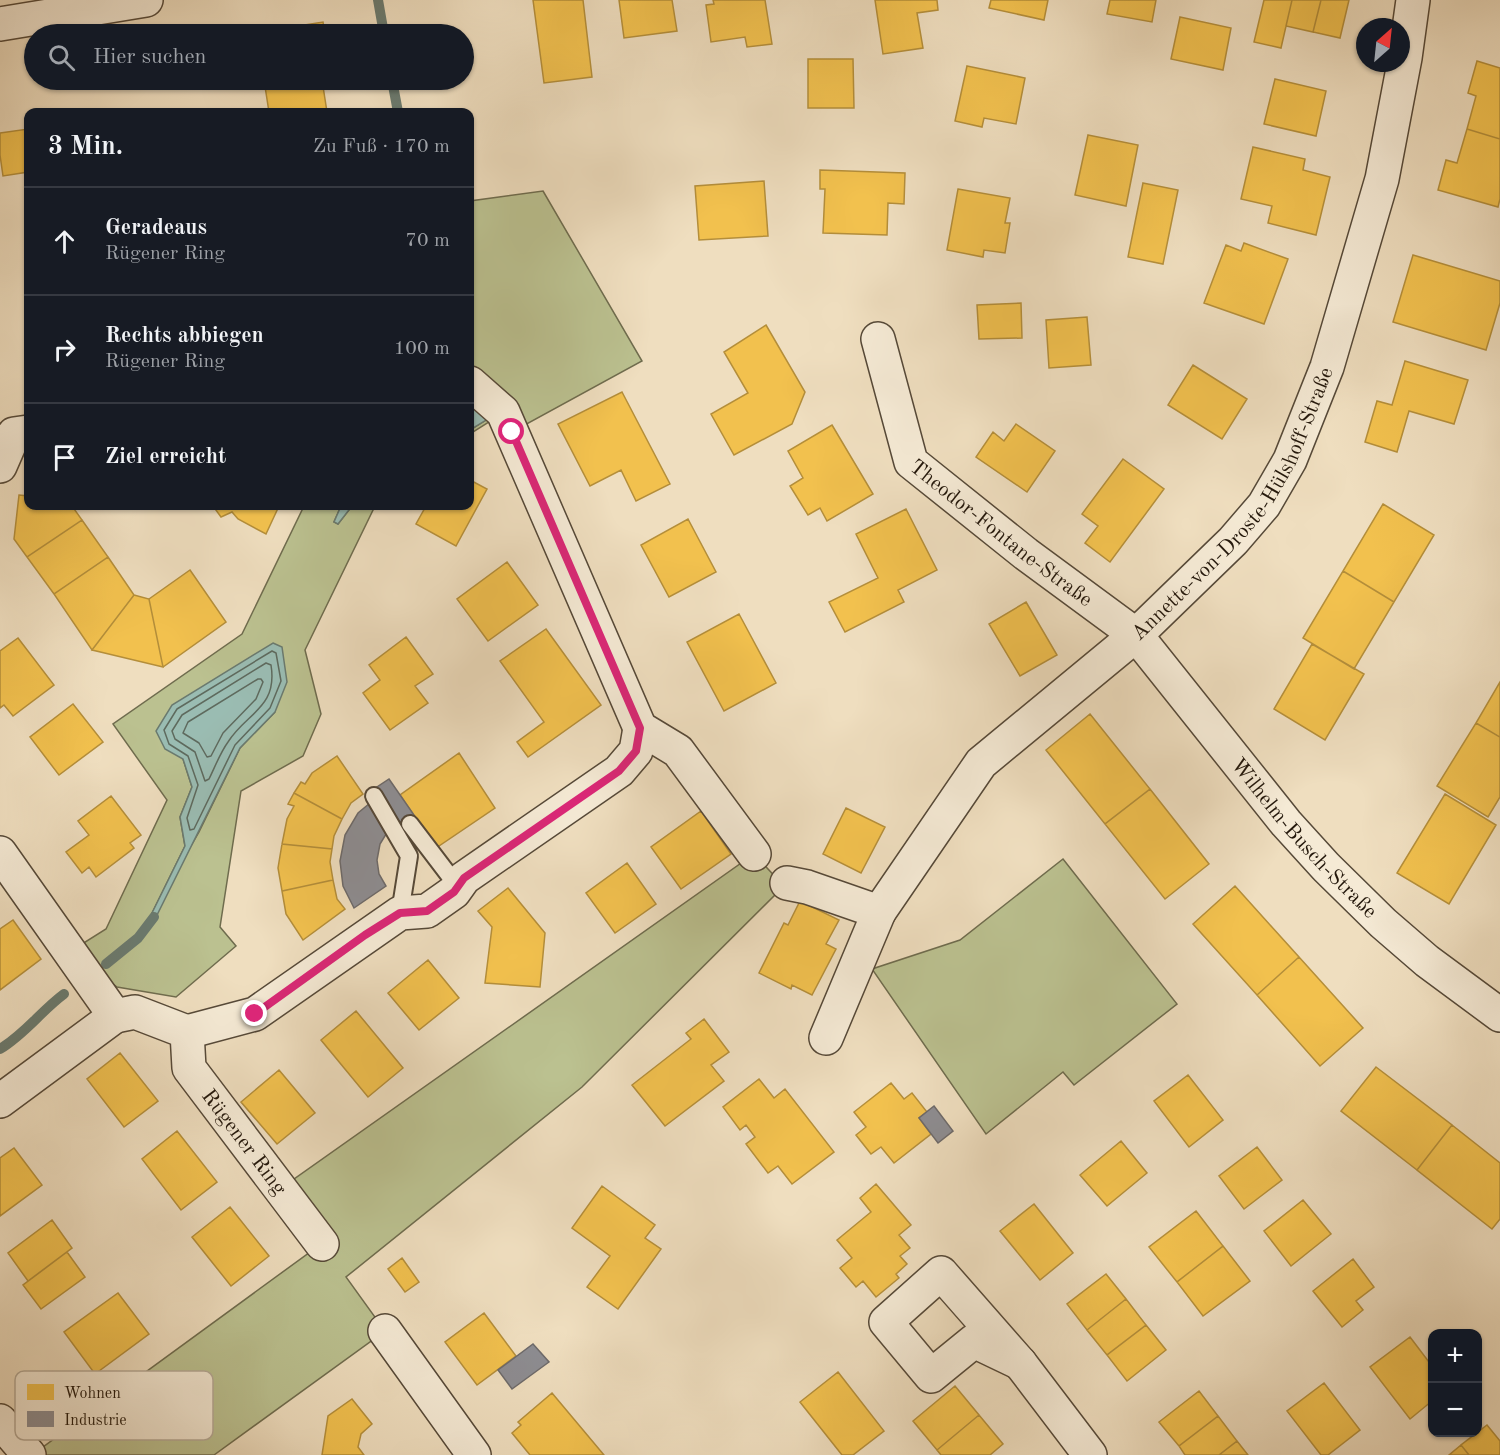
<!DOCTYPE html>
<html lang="de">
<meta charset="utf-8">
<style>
:root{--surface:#171b24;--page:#20242c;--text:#f1f3f6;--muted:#9ea1a6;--line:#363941}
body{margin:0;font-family:"Old Standard TT",serif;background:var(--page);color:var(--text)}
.controls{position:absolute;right:18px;bottom:18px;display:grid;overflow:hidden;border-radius:12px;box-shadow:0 2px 4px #0004}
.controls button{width:54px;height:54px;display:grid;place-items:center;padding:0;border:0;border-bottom:2px solid var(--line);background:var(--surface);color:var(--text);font:30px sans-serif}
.compass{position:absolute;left:1356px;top:18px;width:54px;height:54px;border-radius:50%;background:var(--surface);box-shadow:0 2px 4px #0004;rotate:27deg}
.stop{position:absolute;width:18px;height:18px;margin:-14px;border:4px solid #db2777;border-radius:50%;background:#fff}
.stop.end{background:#db2777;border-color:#fff;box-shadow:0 2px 6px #0008}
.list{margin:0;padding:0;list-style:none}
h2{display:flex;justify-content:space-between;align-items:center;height:78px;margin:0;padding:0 24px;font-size:26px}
h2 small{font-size:20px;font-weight:400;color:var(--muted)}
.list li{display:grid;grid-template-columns:39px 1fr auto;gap:18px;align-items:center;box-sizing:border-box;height:108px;padding:0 24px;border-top:2px solid var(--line)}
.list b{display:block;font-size:22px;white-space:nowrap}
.list p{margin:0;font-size:20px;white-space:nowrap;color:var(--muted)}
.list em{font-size:20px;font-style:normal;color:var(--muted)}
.icon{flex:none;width:33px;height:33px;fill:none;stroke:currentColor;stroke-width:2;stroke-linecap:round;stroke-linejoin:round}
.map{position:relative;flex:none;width:1500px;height:1455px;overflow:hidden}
.search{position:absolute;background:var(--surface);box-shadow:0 2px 4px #0004;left:24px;top:24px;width:450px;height:66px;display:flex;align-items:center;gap:15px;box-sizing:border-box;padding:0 21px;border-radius:33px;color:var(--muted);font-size:22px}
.panel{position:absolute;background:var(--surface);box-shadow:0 2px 4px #0004;left:24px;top:108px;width:450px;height:402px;border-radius:12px}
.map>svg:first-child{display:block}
.green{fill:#bbc190;stroke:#6f6c4e;stroke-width:1.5;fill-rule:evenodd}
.water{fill:#9abcb2;stroke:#6a7a6f;stroke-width:1.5}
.homes{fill:#f2c14e;stroke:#b48e3a;stroke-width:1.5}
.industry{fill:#8d8d92;stroke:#6d6a6a;stroke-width:1.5}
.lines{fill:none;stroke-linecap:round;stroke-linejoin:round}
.shore{stroke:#5e6a5e;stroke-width:1.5}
.stream{stroke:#6a7a6f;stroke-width:10}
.service-casing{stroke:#564938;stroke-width:20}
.minor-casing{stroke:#564938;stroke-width:36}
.service{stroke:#f5ead5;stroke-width:16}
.minor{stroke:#f5ead5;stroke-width:33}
.route{stroke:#db2777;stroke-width:8}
.labels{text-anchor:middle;stroke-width:6;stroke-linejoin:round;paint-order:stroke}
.street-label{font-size:21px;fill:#23170b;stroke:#f5ead5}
.key{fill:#f5ead5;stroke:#b6ab98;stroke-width:1.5}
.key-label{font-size:16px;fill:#23170b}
</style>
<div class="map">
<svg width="1500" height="1455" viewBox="0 0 1500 1455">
<rect width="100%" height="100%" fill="#efdebf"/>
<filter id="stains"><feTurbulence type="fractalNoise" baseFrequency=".00333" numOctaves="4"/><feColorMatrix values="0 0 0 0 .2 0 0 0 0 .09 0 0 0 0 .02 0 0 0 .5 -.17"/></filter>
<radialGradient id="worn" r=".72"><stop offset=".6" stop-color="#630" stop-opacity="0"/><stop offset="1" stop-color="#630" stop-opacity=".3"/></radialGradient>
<path class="green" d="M 543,191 L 642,361 L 512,432 L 503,413 L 470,434 L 470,430 L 497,413 L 470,390 L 470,201 Z
M 304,506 L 341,506 L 334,522 L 338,524 L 352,506 L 375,506 L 305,650 L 321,714 L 303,756 L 241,791 L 220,927 L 236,946 L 176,997 L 117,987 L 100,974 L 82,944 L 106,929 L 167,800 L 113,724 L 242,634 ZM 275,712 L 240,748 L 199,832 L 151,915 L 185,846 L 180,817 L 192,787 L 183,759 Z
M 754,854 L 784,886 L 582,1087 L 346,1277 L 385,1331 L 214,1455 L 32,1455 L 321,1244 L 280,1189 Z
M 1063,859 L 1177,1004 L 1074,1085 L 1063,1072 L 986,1134 L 872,969 L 960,940 Z"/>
<path class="water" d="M 470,390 L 498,413 L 470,430 Z
M 341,506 L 352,506 L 338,524 L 334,522 Z
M 273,643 L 282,647 L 287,682 L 275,712 L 240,748 L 156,917 L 151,915 L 185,846 L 180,817 L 192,787 L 183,759 L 165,749 L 156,731 L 172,705 Z"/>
<path class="homes" d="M 533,0 L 583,0 L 592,77 L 544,83 Z
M 619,0 L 672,0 L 677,31 L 624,38 Z
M 713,0 L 765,0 L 772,44 L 747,47 L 745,37 L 711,42 L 706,5 L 714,4 Z
M 875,0 L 937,0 L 938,10 L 917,13 L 923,48 L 883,54 Z
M 991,0 L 1048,0 L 1044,20 L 989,8 Z
M 1110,0 L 1156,0 L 1152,22 L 1107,14 Z
M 1264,0 L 1292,0 L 1281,48 L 1254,42 Z
M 1292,0 L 1321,0 L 1313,32 L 1286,26 Z
M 1321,0 L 1349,0 L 1340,38 L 1313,32 Z
M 1180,17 L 1231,28 L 1223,70 L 1171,59 Z
M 323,22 L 325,34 L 267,34 L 267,31 Z
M 808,59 L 853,59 L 854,108 L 808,108 Z
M 1477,61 L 1500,68 L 1500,139 L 1467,129 L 1476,96 L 1468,93 Z
M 967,66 L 1025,78 L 1016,124 L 984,118 L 982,127 L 955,121 Z
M 1275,79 L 1326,91 L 1316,136 L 1264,124 Z
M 264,80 L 322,80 L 327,112 L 269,112 Z
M 28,129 L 28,172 L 3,176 L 0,155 L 0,133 Z
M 1467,129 L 1500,139 L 1500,199 L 1498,207 L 1438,190 L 1446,160 L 1457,163 Z
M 1088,135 L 1138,145 L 1126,206 L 1075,195 Z
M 1253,147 L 1305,159 L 1303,170 L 1330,177 L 1316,235 L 1268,223 L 1272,206 L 1241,199 Z
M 820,170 L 905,173 L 904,204 L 888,203 L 887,235 L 823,233 L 825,189 L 820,189 Z
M 764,181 L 768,236 L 699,240 L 695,186 Z
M 1143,183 L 1178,190 L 1163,264 L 1128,257 Z
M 958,189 L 1010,198 L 1005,223 L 1010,223 L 1005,253 L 984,250 L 983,257 L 947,250 Z
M 1244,243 L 1288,259 L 1264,324 L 1204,303 L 1226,245 L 1241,251 Z
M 1413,255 L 1500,281 L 1500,303 L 1486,350 L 1393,322 Z
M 1021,303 L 1022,338 L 979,339 L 977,305 Z
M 1087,317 L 1091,365 L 1049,368 L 1046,320 Z
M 766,325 L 805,392 L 792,424 L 734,455 L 711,414 L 748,393 L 724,352 Z
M 1405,361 L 1468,380 L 1454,424 L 1409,411 L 1397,452 L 1365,442 L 1377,401 L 1392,405 Z
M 1193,365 L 1247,399 L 1222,439 L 1168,405 Z
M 622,392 L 670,484 L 636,501 L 621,470 L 590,486 L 558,424 Z
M 1016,424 L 1055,451 L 1027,492 L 976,457 L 993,432 L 1004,441 Z
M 832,425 L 873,494 L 827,521 L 820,508 L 808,515 L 790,486 L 803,478 L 788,451 Z
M 1123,459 L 1164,489 L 1110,562 L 1085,543 L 1098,526 L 1082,514 Z
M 470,480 L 487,489 L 456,546 L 416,524 L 426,506 L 470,506 Z
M 19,495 L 28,496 L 28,506 L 72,506 L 82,520 L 27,557 L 14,539 Z
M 1383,504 L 1434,535 L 1394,602 L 1343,571 Z
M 213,506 L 279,506 L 266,534 L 238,519 L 232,512 L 221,517 Z
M 906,509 L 937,570 L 898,590 L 904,602 L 845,632 L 829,602 L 878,578 L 856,534 Z
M 688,519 L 716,572 L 669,597 L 641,545 Z
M 82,520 L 108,557 L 54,594 L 27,557 Z
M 108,557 L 134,595 L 92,650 L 54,594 Z
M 507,562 L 538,605 L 488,641 L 457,599 Z
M 190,570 L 226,622 L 163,667 L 149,599 Z
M 1343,571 L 1394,602 L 1354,669 L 1303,638 Z
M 134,595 L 149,599 L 163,667 L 92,650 Z
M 1026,602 L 1057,655 L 1020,676 L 989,624 Z
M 739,614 L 776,683 L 724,711 L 687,642 Z
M 546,629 L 601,705 L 528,757 L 517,742 L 544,722 L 500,661 Z
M 406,637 L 433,674 L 415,686 L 428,703 L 390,730 L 363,693 L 380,680 L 369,665 Z
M 18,638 L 54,685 L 13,716 L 4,705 L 0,708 L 0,651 Z
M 1312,644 L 1364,674 L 1325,740 L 1274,709 Z
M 1500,682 L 1500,737 L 1476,723 Z
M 73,704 L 103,742 L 59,775 L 30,737 Z
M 1090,714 L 1150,789 L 1105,824 L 1046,750 Z
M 1476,723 L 1500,737 L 1500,797 L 1488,817 L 1437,786 Z
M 459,753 L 495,808 L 436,848 L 400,795 Z
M 337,756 L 363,794 L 351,803 L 342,819 L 294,793 L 301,782 L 305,784 L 312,773 Z
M 1150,789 L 1209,864 L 1165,899 L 1105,824 Z
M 294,793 L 342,819 L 334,836 L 332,849 L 282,844 L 287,819 L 294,806 L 288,804 Z
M 1445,794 L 1496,825 L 1449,904 L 1397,873 Z
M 111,796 L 141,835 L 130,843 L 134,848 L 96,877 L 89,867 L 82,873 L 66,852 L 89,835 L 78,821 Z
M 846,808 L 885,827 L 861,873 L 823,854 Z
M 701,811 L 731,854 L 681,889 L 651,847 Z
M 282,844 L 332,849 L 330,862 L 333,880 L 282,891 L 278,868 Z
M 627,863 L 656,904 L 615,933 L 586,893 Z
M 333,880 L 337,899 L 345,909 L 303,940 L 286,914 L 282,891 Z
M 1235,886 L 1299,957 L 1257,995 L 1193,924 Z
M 508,888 L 545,933 L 540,987 L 485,983 L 492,927 L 478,911 Z
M 800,901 L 839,920 L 826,944 L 836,949 L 812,995 L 792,985 L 791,989 L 759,973 L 784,923 L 788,925 Z
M 13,920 L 41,959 L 0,990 L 0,929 Z
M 1299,957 L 1363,1028 L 1320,1066 L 1257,995 Z
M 428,960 L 459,998 L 419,1030 L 388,993 Z
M 356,1011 L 403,1068 L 368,1097 L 321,1040 Z
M 704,1019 L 729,1052 L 711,1065 L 724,1081 L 665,1126 L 632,1085 L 691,1039 L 686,1033 Z
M 120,1053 L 158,1101 L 124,1127 L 87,1079 Z
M 1376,1067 L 1452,1125 L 1417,1170 L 1341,1111 Z
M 279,1070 L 315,1113 L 277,1144 L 241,1102 Z
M 1188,1075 L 1223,1120 L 1189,1147 L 1154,1101 Z
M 759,1079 L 774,1098 L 785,1089 L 834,1152 L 792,1184 L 778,1166 L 768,1173 L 746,1144 L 755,1137 L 746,1125 L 740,1130 L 723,1107 Z
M 891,1083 L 904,1099 L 912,1093 L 927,1112 L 919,1118 L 931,1134 L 894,1163 L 881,1147 L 871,1154 L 856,1135 L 866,1127 L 854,1112 Z
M 1452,1125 L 1500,1163 L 1500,1219 L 1492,1229 L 1417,1170 Z
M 177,1131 L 217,1182 L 181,1210 L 142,1159 Z
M 1121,1141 L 1147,1173 L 1107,1206 L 1080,1175 Z
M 1257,1147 L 1282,1180 L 1244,1209 L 1219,1176 Z
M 14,1148 L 42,1185 L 0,1216 L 0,1158 Z
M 876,1184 L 911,1225 L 899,1235 L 910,1248 L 900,1256 L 907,1264 L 896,1274 L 899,1278 L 876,1297 L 863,1281 L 856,1287 L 840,1268 L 852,1258 L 837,1240 L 871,1212 L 860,1198 Z
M 602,1186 L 655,1225 L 645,1238 L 661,1249 L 618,1309 L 587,1287 L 610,1256 L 572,1228 Z
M 1303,1200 L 1331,1234 L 1291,1266 L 1264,1231 Z
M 1034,1204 L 1073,1253 L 1040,1280 L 1000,1231 Z
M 230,1207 L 269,1256 L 231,1286 L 192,1237 Z
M 1196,1211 L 1223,1246 L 1177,1282 L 1149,1247 Z
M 52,1220 L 72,1248 L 28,1281 L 8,1253 Z
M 1223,1246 L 1250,1281 L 1203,1316 L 1177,1282 Z
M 67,1252 L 85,1277 L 41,1309 L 23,1285 Z
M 402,1258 L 419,1282 L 405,1292 L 388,1269 Z
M 1353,1259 L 1374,1287 L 1356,1301 L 1363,1310 L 1342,1327 L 1313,1291 Z
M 1106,1274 L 1126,1299 L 1087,1330 L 1067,1304 Z
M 118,1293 L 149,1334 L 95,1374 L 64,1332 Z
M 1126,1299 L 1146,1325 L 1107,1355 L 1087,1330 Z
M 484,1313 L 516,1356 L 477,1385 L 445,1342 Z
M 1146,1325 L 1166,1350 L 1127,1381 L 1107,1355 Z
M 1410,1337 L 1432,1366 L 1432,1401 L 1410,1419 L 1370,1367 Z
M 838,1372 L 884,1431 L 853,1455 L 842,1455 L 800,1402 Z
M 1324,1383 L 1360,1430 L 1328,1455 L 1321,1455 L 1287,1411 Z
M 955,1386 L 979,1415 L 937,1450 L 913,1421 Z
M 1199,1391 L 1218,1416 L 1179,1446 L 1159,1422 Z
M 552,1393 L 604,1455 L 530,1455 L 512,1433 L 521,1425 L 518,1422 Z
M 352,1399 L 372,1424 L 361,1434 L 358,1447 L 364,1455 L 322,1455 L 328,1416 Z
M 979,1415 L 1003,1444 L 990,1455 L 941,1455 L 937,1450 Z
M 1218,1416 L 1237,1441 L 1219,1455 L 1185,1455 L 1179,1446 Z
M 1487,1425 L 1500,1441 L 1500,1455 L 1469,1455 L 1461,1445 Z
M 1237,1441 L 1248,1455 L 1219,1455 Z
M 1461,1445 L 1469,1455 L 1449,1455 Z"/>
<path class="industry" d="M 389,779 L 414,815 L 401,824 L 377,787 Z
M 370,803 L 388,831 L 380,844 L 377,860 L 379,874 L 386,886 L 354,908 L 343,886 L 340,861 L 345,835 L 358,813 Z
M 934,1106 L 953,1131 L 938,1143 L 919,1118 Z
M 533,1344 L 549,1362 L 512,1389 L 498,1370 Z"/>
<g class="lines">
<path class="shore" d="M 272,651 L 276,653 L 281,681 L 270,708 L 235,745 L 194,829 L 190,830 L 187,818 L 198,785 L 188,756 L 169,744 L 164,730 L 177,709 Z
M 266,663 L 271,665 C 278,708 246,713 228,742 C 220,753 215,767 209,779 L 205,781 L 195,752 L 175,739 L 172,731 L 182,715 Z
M 258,679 L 261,679 L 263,682 L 256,699 L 223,733 L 211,756 L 207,757 L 199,743 L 183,733 L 188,722 Z"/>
<path class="stream" d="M 378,0 L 384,34
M 392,80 L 398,112
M 106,964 L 138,938 L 154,917
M 0,1049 C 25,1034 41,1011 64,994"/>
<defs>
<path id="service" d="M 374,796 L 409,856 L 400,913
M 410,824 L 458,887"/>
<g id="minor">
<path d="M 0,24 L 146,0"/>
<path id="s1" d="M 878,339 L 911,462 L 1026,554 L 1136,635 L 1286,823 L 1326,867 L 1383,923 L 1427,961 L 1500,1015"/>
<path d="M 470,383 L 503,412 L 640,728 L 678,751 L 754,854"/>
<path d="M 0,466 L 14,434 L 28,432"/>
<path id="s2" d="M 0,853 L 115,1016 L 135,1012 L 187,1032 L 189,1068 L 322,1244"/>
<path id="s3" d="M 787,883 L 807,887 L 879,912 L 981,763 L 1136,635 L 1233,541 L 1264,505 L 1290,460 L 1327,367 L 1382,179 L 1405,58 L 1413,0"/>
<path d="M 187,1032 L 255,1014 L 400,913 L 427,911 L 454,892 L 464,878 L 619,771 L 636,751 L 640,728"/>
<path d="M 826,1038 L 879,912"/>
<path d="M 0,1101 L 115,1016"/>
<path d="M 941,1273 L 1020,1363 L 974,1341 L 931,1376 L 886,1322 Z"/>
<path d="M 385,1331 L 474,1455"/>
<path d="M 1020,1363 L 1090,1455"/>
<path d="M 0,1421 L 29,1455"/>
</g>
</defs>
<use href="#service" class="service-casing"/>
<use href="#minor" class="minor-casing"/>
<use href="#service" class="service"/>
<use href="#minor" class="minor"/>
</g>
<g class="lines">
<path class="route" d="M 255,1014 L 365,935 L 400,913 L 427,911 L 454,892 L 464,878 L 619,771 L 636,751 L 640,728 L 512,432"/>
</g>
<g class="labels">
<g class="street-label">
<text dy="7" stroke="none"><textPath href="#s3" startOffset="644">Annette-von-Droste-Hülshoff-Straße</textPath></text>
<text dy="7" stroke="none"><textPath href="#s1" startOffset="242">Theodor-Fontane-Straße</textPath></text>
<text dy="7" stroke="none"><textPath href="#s1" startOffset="675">Wilhelm-Busch-Straße</textPath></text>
<text dy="7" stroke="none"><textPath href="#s2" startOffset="404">Rügener Ring</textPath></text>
</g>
</g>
<rect x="15" y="1371" width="198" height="69" rx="9" class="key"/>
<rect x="27" y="1384" width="27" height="16" fill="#f2c14e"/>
<rect x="27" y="1411" width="27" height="16" fill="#8d8d92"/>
<g class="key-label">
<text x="64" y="1398">Wohnen</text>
<text x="64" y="1425">Industrie</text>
</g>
<rect width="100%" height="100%" filter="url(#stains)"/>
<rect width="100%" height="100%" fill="url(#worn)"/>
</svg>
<div class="controls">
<button>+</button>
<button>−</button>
</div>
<svg class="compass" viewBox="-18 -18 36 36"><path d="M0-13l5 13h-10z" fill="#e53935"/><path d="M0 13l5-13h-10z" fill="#9ea1a6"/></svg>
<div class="stop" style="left:512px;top:432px"></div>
<div class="stop end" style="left:255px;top:1014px"></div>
<div class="search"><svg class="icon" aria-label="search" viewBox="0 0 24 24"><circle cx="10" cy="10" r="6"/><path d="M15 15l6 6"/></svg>Hier suchen</div>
<section class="panel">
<h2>3 Min.<small>Zu Fuß · 170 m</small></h2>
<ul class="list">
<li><svg class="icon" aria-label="ahead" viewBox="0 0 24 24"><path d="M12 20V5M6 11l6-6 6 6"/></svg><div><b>Geradeaus</b><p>Rügener Ring</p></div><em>70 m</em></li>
<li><svg class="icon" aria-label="right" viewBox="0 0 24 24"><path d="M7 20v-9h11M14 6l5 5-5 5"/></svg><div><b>Rechts abbiegen</b><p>Rügener Ring</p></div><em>100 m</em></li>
<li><svg class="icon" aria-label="arrive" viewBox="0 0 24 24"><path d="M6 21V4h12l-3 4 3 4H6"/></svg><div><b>Ziel erreicht</b></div></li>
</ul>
</section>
</div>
